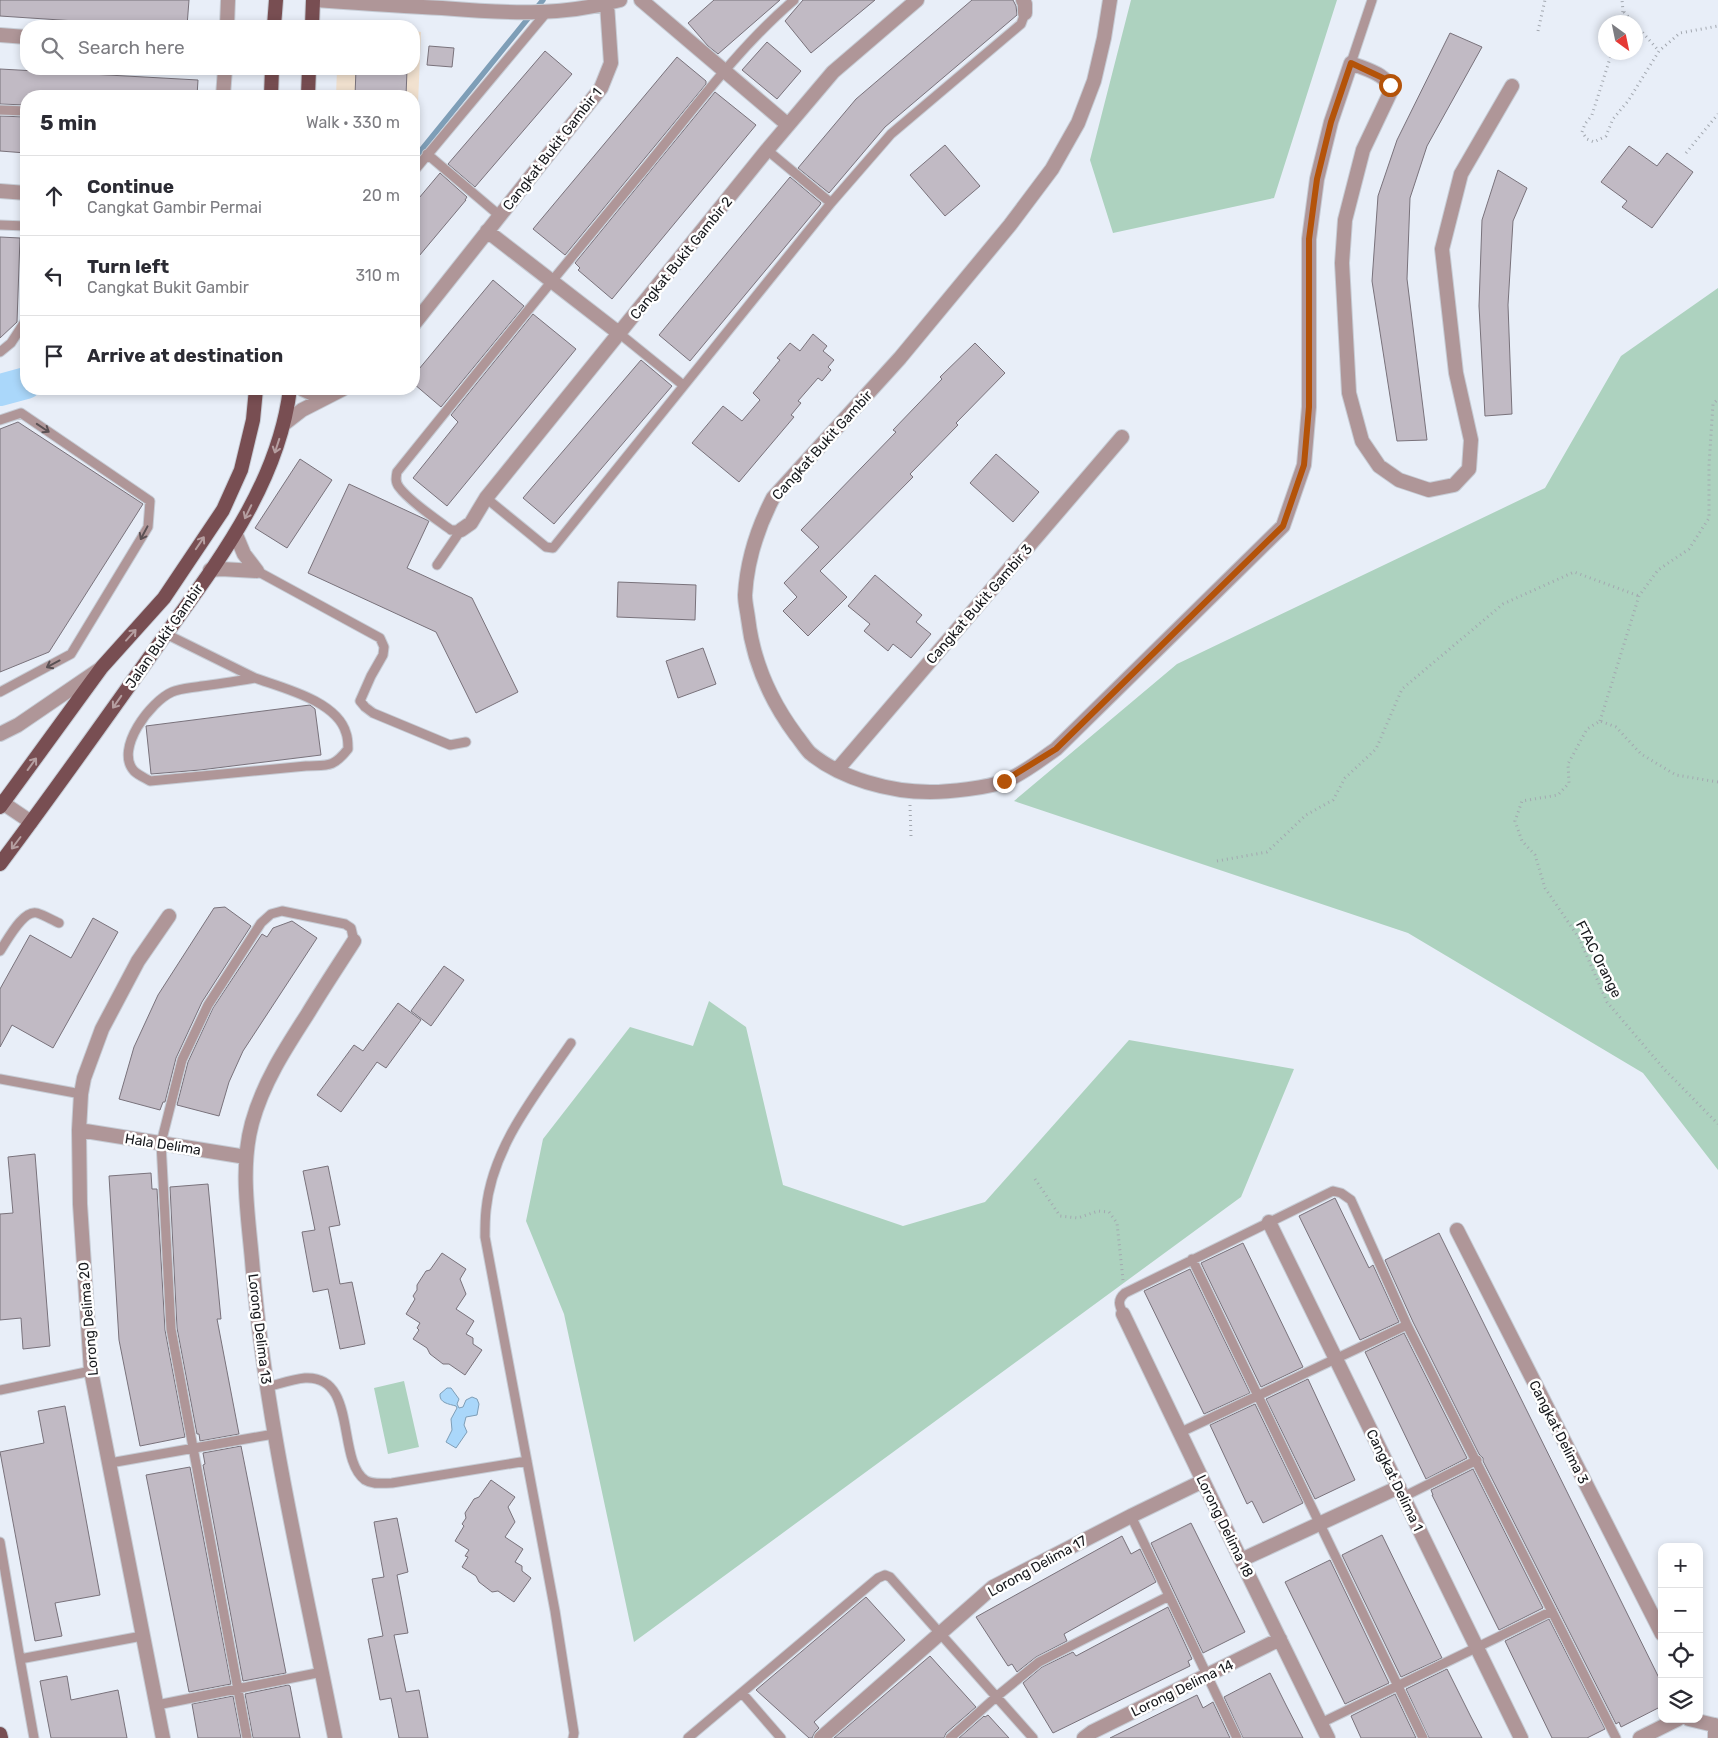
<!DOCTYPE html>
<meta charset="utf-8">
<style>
:root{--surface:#fff;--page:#f7f7f7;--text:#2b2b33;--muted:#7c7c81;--line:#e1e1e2}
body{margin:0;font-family:Rubik,sans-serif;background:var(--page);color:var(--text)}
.controls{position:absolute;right:15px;bottom:15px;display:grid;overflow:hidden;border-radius:10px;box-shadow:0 2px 8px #0003}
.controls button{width:45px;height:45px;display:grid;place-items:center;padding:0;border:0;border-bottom:1px solid var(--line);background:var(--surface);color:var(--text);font:25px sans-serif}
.compass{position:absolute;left:1598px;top:15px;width:45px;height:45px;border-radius:50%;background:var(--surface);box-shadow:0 2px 8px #0003;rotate:147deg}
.stop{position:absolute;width:15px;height:15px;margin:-11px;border:4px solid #b45309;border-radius:50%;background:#fff}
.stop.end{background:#b45309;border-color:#fff;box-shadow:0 1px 5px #0008}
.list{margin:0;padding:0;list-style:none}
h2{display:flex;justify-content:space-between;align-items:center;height:65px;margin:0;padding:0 20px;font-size:21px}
h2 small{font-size:16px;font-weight:400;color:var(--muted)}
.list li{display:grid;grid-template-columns:32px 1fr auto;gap:15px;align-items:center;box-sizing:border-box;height:80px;padding:0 20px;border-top:1px solid var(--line)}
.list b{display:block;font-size:19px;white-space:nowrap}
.list p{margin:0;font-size:16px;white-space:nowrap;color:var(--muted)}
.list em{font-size:16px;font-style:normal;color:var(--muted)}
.icon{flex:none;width:28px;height:28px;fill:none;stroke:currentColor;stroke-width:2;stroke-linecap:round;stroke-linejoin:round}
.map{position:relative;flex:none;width:1718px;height:1738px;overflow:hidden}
.search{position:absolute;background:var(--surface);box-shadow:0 2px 8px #0003;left:20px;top:20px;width:400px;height:55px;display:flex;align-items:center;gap:12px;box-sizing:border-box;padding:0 18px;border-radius:20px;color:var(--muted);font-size:19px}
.panel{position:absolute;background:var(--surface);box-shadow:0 2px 8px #0003;left:20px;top:90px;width:400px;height:305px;border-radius:20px}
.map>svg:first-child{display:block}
.industrial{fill:#f1e1cf}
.green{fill:#add2bf}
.water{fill:#aad7fa;stroke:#7e9eb7}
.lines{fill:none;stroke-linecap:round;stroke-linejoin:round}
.stream{stroke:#7e9eb7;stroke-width:5.5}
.river{stroke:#aad7fa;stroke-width:32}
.building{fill:#c1bac4;stroke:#79727b}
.service-casing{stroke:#c6ccd5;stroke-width:11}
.minor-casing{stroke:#c6ccd5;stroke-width:16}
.primary-casing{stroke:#c6ccd5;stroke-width:16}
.path{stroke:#a3a8b0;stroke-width:3;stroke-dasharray:1 4;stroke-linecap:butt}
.service{stroke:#af9698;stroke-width:9}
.minor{stroke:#af9698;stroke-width:14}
.primary{stroke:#784e52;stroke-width:14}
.oneway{stroke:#5b5154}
.oneway2{stroke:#b59ea0}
.route{stroke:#b45309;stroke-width:6}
.labels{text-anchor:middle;stroke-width:5;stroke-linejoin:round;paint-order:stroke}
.street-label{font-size:14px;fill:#16181c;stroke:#fff}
</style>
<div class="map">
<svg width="1718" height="1738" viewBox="0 0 1718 1738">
<rect width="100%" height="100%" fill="#e8eef8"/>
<path class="industrial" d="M 414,31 L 421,32 L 417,127 L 414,127 L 414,96 L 336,96 L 337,69 L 414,69 Z"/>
<path class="green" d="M 1131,0 L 1337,0 L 1274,198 L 1113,233 L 1090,160 Z
M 1718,288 L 1718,1170 L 1643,1073 L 1408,933 L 1014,801 L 1177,664 L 1545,488 L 1621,356 Z
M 709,1001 L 746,1027 L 783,1185 L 903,1226 L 985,1202 L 1129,1040 L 1294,1069 L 1241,1197 L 634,1642 L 564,1314 L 526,1221 L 543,1139 L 630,1027 L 693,1046 Z
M 404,1381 L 419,1447 L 388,1454 L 374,1388 Z"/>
<path class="water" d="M 447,1388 L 451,1388 L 459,1399 L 457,1404 L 459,1408 L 463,1407 L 466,1400 L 472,1397 L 477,1399 L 479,1404 L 477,1415 L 466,1417 L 464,1425 L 467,1432 L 456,1448 L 446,1442 L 452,1430 L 451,1419 L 457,1408 L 456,1406 C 449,1404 439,1403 440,1394 Z"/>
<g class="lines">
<path class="stream" d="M 414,159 L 543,0"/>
<path class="river" d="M 0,390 L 26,383"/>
</g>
<path class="building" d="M 0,0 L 189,0 L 187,26 L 151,26 L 0,16 Z
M 714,0 L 780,0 L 718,54 L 708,46 L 688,23 Z
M 803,0 L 875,0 L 811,53 L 785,21 Z
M 972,0 L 1013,0 L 1016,6 L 1017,15 L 885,127 L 829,193 L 798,168 L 856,99 Z
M 1450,33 L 1482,47 L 1427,146 L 1410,198 L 1407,279 L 1427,440 L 1397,441 L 1372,281 L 1378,196 L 1397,140 Z
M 767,42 L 801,71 L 777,99 L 742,70 Z
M 429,46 L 454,48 L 452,67 L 427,65 Z
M 545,51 L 572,74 L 475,187 L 448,164 Z
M 677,57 L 706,81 L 706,84 L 565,255 L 533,229 Z
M 0,69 L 198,80 L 197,96 L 26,96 L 26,105 L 0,104 Z
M 356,69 L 407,70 L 406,96 L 355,96 Z
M 715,92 L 756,125 L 612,299 L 578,270 L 580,268 L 575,263 Z
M 0,116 L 26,117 L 26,153 L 0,151 Z
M 945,145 L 980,186 L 945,216 L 910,175 Z
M 1629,146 L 1657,166 L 1667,153 L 1693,172 L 1652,228 L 1622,207 L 1627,201 L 1601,182 Z
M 1498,170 L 1527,188 L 1513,221 L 1508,305 L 1512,414 L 1485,416 L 1479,306 L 1482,220 Z
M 440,173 L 467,197 L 465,200 L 466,200 L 414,262 L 414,204 Z
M 790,177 L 821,203 L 820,205 L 690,361 L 659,335 Z
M 0,237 L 20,238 L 17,322 L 0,338 Z
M 493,280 L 524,306 L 441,407 L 414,384 L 414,375 Z
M 533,314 L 576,349 L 447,506 L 413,478 L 458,422 L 451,415 Z
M 813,334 L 827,346 L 823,351 L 834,360 L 828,367 L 831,370 L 822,381 L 818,378 L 798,401 L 801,403 L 791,415 L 794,417 L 739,482 L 692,443 L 723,406 L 742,421 L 760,400 L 753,393 L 780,360 L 777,358 L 790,343 L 800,351 Z
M 975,343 L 1005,373 L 956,423 L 958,425 L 910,474 L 913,477 L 820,571 L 847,597 L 808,636 L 783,611 L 797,597 L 784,583 L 819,547 L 801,530 L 896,432 L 893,430 L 942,379 L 940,377 Z
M 641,360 L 672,386 L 554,524 L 523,498 Z
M 18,422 L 143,504 L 49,652 L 0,672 L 0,429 Z
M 996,454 L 1039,492 L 1013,522 L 970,483 Z
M 300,459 L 332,480 L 287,548 L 255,528 Z
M 349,484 L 429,521 L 407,568 L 472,598 L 518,692 L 476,713 L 436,632 L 308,573 Z
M 875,575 L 922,615 L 916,622 L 931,634 L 911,658 L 893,644 L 888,651 L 864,631 L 870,624 L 848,606 Z
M 618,582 L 696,585 L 695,620 L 617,617 Z
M 703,648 L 716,684 L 678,698 L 666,661 Z
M 310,705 L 315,709 L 321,755 L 200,770 L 151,774 L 146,726 Z
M 225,907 L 251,926 L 202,1002 L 176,1058 L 165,1102 L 163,1102 L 160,1110 L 119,1099 L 134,1047 L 158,995 L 214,908 Z
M 93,918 L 118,932 L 53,1048 L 12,1025 L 0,1047 L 0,989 L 30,935 L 71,958 Z
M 292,921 L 317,938 L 243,1051 L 229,1082 L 219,1116 L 177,1105 L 188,1062 L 213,1008 L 262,934 L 267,937 L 273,928 Z
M 444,966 L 464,980 L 431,1026 L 411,1011 Z
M 398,1003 L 421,1020 L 386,1068 L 377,1062 L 341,1112 L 317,1095 L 354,1045 L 363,1051 Z
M 35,1154 L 50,1346 L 23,1349 L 21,1318 L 0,1320 L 0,1214 L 13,1213 L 8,1157 Z
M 328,1166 L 340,1225 L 329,1227 L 340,1284 L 352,1282 L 365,1344 L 340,1349 L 328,1289 L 313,1292 L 302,1232 L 315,1230 L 303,1171 Z
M 151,1173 L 152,1189 L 157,1189 L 165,1330 L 185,1437 L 140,1446 L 119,1340 L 109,1176 Z
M 208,1184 L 221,1319 L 217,1319 L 239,1434 L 200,1441 L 199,1434 L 197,1434 L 177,1328 L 170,1187 Z
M 1335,1198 L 1369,1268 L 1373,1265 L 1399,1322 L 1360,1340 L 1299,1216 Z
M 1439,1233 L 1662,1684 L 1662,1706 L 1621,1727 L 1619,1722 L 1616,1724 L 1483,1461 L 1483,1458 L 1479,1454 L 1413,1322 L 1385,1260 Z
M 1243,1243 L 1303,1367 L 1261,1387 L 1201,1263 Z
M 442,1253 L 466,1269 L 460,1279 L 466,1294 L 456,1309 L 474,1321 L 466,1334 L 473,1338 L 473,1344 L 482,1350 L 465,1375 L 449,1364 L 443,1364 L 430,1354 L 427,1348 L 413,1339 L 419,1330 L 417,1328 L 420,1323 L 406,1314 L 415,1299 L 413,1296 L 417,1290 L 417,1285 L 426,1271 L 430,1270 Z
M 1190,1269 L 1250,1393 L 1204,1414 L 1144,1291 Z
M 1404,1333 L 1467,1458 L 1426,1479 L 1365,1352 Z
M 1308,1379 L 1355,1480 L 1315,1499 L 1266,1399 Z
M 1255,1404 L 1303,1503 L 1263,1523 L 1252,1501 L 1247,1504 L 1210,1425 Z
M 65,1406 L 100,1595 L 55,1603 L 62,1636 L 35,1641 L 0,1452 L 44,1443 L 38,1411 Z
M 241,1446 L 286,1673 L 243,1681 L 203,1465 L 205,1464 L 203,1453 Z
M 190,1467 L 231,1684 L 189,1692 L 146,1475 Z
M 1473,1469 L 1543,1608 L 1499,1630 L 1432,1495 L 1433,1495 L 1431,1490 Z
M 491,1480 L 515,1497 L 508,1507 L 515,1522 L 505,1537 L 523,1549 L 515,1562 L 522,1566 L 522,1571 L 531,1578 L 514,1602 L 498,1591 L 492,1592 L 479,1582 L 476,1576 L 462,1567 L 468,1557 L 465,1556 L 469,1550 L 455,1541 L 464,1526 L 462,1524 L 466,1518 L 465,1513 L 474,1499 L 479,1497 Z
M 397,1518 L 408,1572 L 397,1575 L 408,1633 L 394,1635 L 406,1692 L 419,1690 L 428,1738 L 399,1738 L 391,1698 L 380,1700 L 368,1639 L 383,1636 L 372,1579 L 384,1577 L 374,1522 Z
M 1191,1523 L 1245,1632 L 1203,1653 L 1151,1543 Z
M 1382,1535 L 1442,1658 L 1401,1677 L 1342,1555 Z
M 1122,1536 L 1131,1554 L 1140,1549 L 1156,1582 L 1064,1634 L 1067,1641 L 1036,1657 L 1017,1672 L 1012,1664 L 1008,1666 L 976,1617 Z
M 1330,1560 L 1389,1683 L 1345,1704 L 1285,1582 Z
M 866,1597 L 905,1640 L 814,1722 L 819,1728 L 815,1732 L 812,1738 L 809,1738 L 756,1690 Z
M 1168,1607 L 1192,1659 L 1188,1661 L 1190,1666 L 1053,1733 L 1023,1683 L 1042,1667 L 1073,1652 L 1076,1656 Z
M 1549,1619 L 1605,1729 L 1587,1738 L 1552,1738 L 1505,1641 Z
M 930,1656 L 976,1707 L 946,1733 L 944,1738 L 834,1738 Z
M 1447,1669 L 1471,1717 L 1482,1738 L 1429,1738 L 1406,1689 Z
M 1270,1673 L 1286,1705 L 1303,1738 L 1243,1738 L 1224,1697 Z
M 67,1676 L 71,1700 L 118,1690 L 127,1738 L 51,1738 L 40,1681 Z
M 288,1685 L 290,1686 L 300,1738 L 253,1738 L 245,1694 Z
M 1395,1694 L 1416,1738 L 1361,1738 L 1351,1716 Z
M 1197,1695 L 1203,1708 L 1213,1702 L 1230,1738 L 1110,1738 Z
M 233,1696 L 241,1738 L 198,1738 L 192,1704 Z
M 988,1715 L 1009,1738 L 959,1738 L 984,1716 L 985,1717 Z"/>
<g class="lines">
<defs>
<path id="service" d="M 1351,63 L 1372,0
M 0,110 L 26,111
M 767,150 L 831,203
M 427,154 L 500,216
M 414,171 L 546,13
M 0,225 L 26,226
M 620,334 L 683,385
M 0,352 L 11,343 L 26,320
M 0,420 L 21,413 L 150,501 L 148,527 L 71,654 L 0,692
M 486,498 L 546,547 L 553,548 L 831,203 L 891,134 L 1021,24 L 1025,13
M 461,530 L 451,530 C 436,519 409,501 399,487 C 395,482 396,477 397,472 C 480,369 562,268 646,167 C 693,110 738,48 794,0
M 437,565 L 461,530
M 257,571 L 380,638 L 384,647 L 383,655 L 371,676 L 360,701 L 365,707 L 373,713 L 450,745 L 466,742
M 166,634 L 255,678
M 255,678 C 283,688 337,701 346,733 C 348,738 348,744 348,749 C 333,768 328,765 306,766 L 150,781 C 145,778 138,775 134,771 C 114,749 151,701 172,692 C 181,688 192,688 202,686 C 219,684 237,681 255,678 Z
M 0,951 C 7,941 23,909 37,913 C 44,915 52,920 59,923
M 571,1043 C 536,1094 492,1147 486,1210 C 485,1219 485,1228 485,1237 L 555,1611 L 574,1733 L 573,1738
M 0,1079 L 81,1094
M 1192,1259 L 1423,1738
M 1123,1314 C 1119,1305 1117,1300 1125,1293 L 1333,1191 L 1341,1193 L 1351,1200 L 1407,1325 L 1616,1738
M 267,1387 C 279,1384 293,1379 305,1378 C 358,1375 336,1459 365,1480 C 373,1485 383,1483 392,1483 L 527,1461
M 0,1390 L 91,1371
M 1179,1433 L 1407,1325
M 110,1463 L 274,1434
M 1403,1497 L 1477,1460
M 1131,1516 L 1237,1738
M 0,1542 L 20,1659
M 742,1693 L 781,1738
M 157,1705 L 322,1672
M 1321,1723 L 1552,1611
M 34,1738 L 20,1659 L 142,1636
M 247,1738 L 171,1329 L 161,1143 L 182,1060 L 208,1005 L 261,923 L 271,914 L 282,911 L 345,924 L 351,928 L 354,941
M 688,1738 L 878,1578 L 885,1575 L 890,1577 L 1033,1738
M 950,1738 L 996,1697 L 1039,1662 L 1169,1596"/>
<path id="minor" d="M 316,0 C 358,3 400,6 442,8 C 504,13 559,17 620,0
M 641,0 L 788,125
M 1023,0 L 1025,4 L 1025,13
M 1110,0 L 1104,38 L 1094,81 L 1078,123 L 1052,169 L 1010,225 L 900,358 L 773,498 C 757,529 747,560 745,595 C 745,603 747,610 748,618 C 753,661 770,700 796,735 C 801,741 805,748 810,753 C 841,779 891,792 930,792 C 948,792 988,788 1005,781 C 1023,774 1040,760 1056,749 L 1283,526 L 1304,465 L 1309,407 L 1309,239 L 1317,179 L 1331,122 L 1351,63 C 1364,69 1389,74 1391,91 L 1363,150 L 1345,220 L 1342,263 L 1349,393 L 1362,441 L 1379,466 L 1399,480 L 1429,490 L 1454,485 L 1469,469 L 1471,440 L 1456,373 L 1442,249 L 1461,174 L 1512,86
M 227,26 L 228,0
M 0,35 L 26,37
M 223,96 L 225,69
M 0,191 L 26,193
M 487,231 L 620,334
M 414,324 L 601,88 L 611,63 L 607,4
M 302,389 L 315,395 L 328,394
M 284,424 L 302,410 L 343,389
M 461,530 L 471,523 L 486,498 L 767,150 L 833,72 L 917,0
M 236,535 L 244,554 L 257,571
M 210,570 L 221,569 L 257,571
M 0,734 L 18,725 L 100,669
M 837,770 L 1122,437
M 0,801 L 31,822
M 79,1130 L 246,1157
M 1269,1222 L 1521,1738
M 1457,1230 L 1662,1634
M 1123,1314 L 1241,1560 L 1328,1738
M 1241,1560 L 1399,1487
M 1689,1719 L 1718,1726
M 1715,1725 L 1715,1738
M 163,1738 L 91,1371 L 80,1204 L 79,1130 L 81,1094 L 84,1078 L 102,1029 L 138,961 L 169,916
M 335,1738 C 304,1579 265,1421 252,1260 C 248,1215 240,1167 252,1123 C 263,1083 285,1049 307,1015 C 322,990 338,966 354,941
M 821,1738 L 993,1587 L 1131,1516 L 1203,1481
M 1084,1738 L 1092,1732 L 1280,1639
M 1640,1738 L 1678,1719"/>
<path id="primary" d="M 274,26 L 276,0
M 312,26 L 313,0
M 271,96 L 272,69
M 308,96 L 309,69
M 0,807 L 102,667 L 164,598 L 223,510 L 241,470 L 253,420 L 256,389
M 0,864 C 51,796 100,727 149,658 C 207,575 277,493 290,389
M 0,1734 L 1,1738"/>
</defs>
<use href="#service" class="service-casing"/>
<use href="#minor" class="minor-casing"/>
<use href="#primary" class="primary-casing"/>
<path class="path" d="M 1624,12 L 1633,22
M 1621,22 L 1623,11 L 1622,0
M 1636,25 L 1659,51
M 1538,31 L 1545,0
M 1612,52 L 1592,115 L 1585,124 L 1582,132 L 1587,139 L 1594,142 L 1606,136 L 1613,119 L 1628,101 L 1659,51 L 1680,33 L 1718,26
M 1686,153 L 1718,114
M 1600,721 L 1639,596 L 1658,570 L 1689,549 L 1709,518 L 1709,465 L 1713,404 L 1718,399
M 1718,782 L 1676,775 L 1641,754 L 1616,727 L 1600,721 L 1587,729 L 1568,764 L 1569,783 L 1558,795 L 1522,801 L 1515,821 L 1522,841 L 1535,855 L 1545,888 L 1579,938 L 1607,1002 L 1664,1069 L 1718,1124
M 910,805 L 911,837
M 1217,861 L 1267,852 L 1306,815 L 1333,800 L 1345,778 L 1376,749 L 1402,689 L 1503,604 L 1574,572 L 1639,596
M 1035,1179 L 1060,1216 L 1078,1218 L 1098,1211 L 1109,1212 L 1117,1223 L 1123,1280"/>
<use href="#service" class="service"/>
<use href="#minor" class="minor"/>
<use href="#primary" class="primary"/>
</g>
<defs><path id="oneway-shaft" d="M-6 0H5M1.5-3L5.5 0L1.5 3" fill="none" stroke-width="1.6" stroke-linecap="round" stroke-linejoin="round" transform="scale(1.25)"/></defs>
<g class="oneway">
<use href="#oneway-shaft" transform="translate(43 428) rotate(34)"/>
<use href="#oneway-shaft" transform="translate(144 533) rotate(118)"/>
<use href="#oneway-shaft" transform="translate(53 664) rotate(152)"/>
</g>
<g class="oneway2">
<use href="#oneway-shaft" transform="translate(277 446) rotate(108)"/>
<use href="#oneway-shaft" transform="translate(248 512) rotate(116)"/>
<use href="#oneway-shaft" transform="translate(200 543) rotate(-56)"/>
<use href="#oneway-shaft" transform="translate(131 635) rotate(-48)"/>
<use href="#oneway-shaft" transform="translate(117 702) rotate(125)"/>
<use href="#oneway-shaft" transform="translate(32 764) rotate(-54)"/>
<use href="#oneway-shaft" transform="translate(16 843) rotate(127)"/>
</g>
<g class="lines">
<path class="route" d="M 1004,781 L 1056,749 L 1283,526 L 1304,465 L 1309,407 L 1309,239 L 1317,179 L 1331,122 L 1351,63 L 1383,78 L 1390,85"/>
</g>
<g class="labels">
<g class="street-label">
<text transform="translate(552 149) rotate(-52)" y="5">Cangkat Bukit Gambir 1</text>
<text transform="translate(681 258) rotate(-51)" y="5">Cangkat Bukit Gambir 2</text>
<text transform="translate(822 445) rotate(-48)" y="5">Cangkat Bukit Gambir</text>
<text transform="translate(979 604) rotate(-49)" y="5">Cangkat Bukit Gambir 3</text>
<text transform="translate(164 636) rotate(-55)" y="5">Jalan Bukit Gambir</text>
<text transform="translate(1599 959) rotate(63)" y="5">FTAC Orange</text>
<text transform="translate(163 1144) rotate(9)" y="5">Hala Delima</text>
<text transform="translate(88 1319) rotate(-95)" y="5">Lorong Delima 20</text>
<text transform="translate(260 1329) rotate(83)" y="5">Lorong Delima 13</text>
<text transform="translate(1559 1432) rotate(63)" y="5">Cangkat Delima 3</text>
<text transform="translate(1395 1480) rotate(64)" y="5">Cangkat Delima 1</text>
<text transform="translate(1225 1526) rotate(64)" y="5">Lorong Delima 18</text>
<text transform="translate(1037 1566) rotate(-29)" y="5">Lorong Delima 17</text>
<text transform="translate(1182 1688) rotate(-26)" y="5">Lorong Delima 14</text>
</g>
</g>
</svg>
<div class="controls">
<button>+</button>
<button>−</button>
<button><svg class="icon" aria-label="locate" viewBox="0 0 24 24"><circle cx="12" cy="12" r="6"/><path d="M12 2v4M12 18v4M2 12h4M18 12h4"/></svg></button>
<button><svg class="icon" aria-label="layers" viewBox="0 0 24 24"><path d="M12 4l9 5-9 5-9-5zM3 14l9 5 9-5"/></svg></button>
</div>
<svg class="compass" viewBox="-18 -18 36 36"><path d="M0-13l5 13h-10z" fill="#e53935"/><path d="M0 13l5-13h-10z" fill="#7c7c81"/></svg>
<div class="stop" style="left:1390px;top:85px"></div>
<div class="stop end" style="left:1004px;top:781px"></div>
<div class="search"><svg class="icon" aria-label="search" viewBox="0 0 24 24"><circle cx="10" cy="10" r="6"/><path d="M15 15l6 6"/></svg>Search here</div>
<section class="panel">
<h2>5 min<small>Walk · 330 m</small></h2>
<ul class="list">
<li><svg class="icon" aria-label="ahead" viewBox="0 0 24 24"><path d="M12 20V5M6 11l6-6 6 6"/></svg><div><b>Continue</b><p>Cangkat Gambir Permai</p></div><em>20 m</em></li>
<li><svg class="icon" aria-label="left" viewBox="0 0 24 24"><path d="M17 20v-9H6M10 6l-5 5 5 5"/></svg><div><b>Turn left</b><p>Cangkat Bukit Gambir</p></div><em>310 m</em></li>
<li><svg class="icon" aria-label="arrive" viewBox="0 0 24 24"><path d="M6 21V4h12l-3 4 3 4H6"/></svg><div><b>Arrive at destination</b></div></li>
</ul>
</section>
</div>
